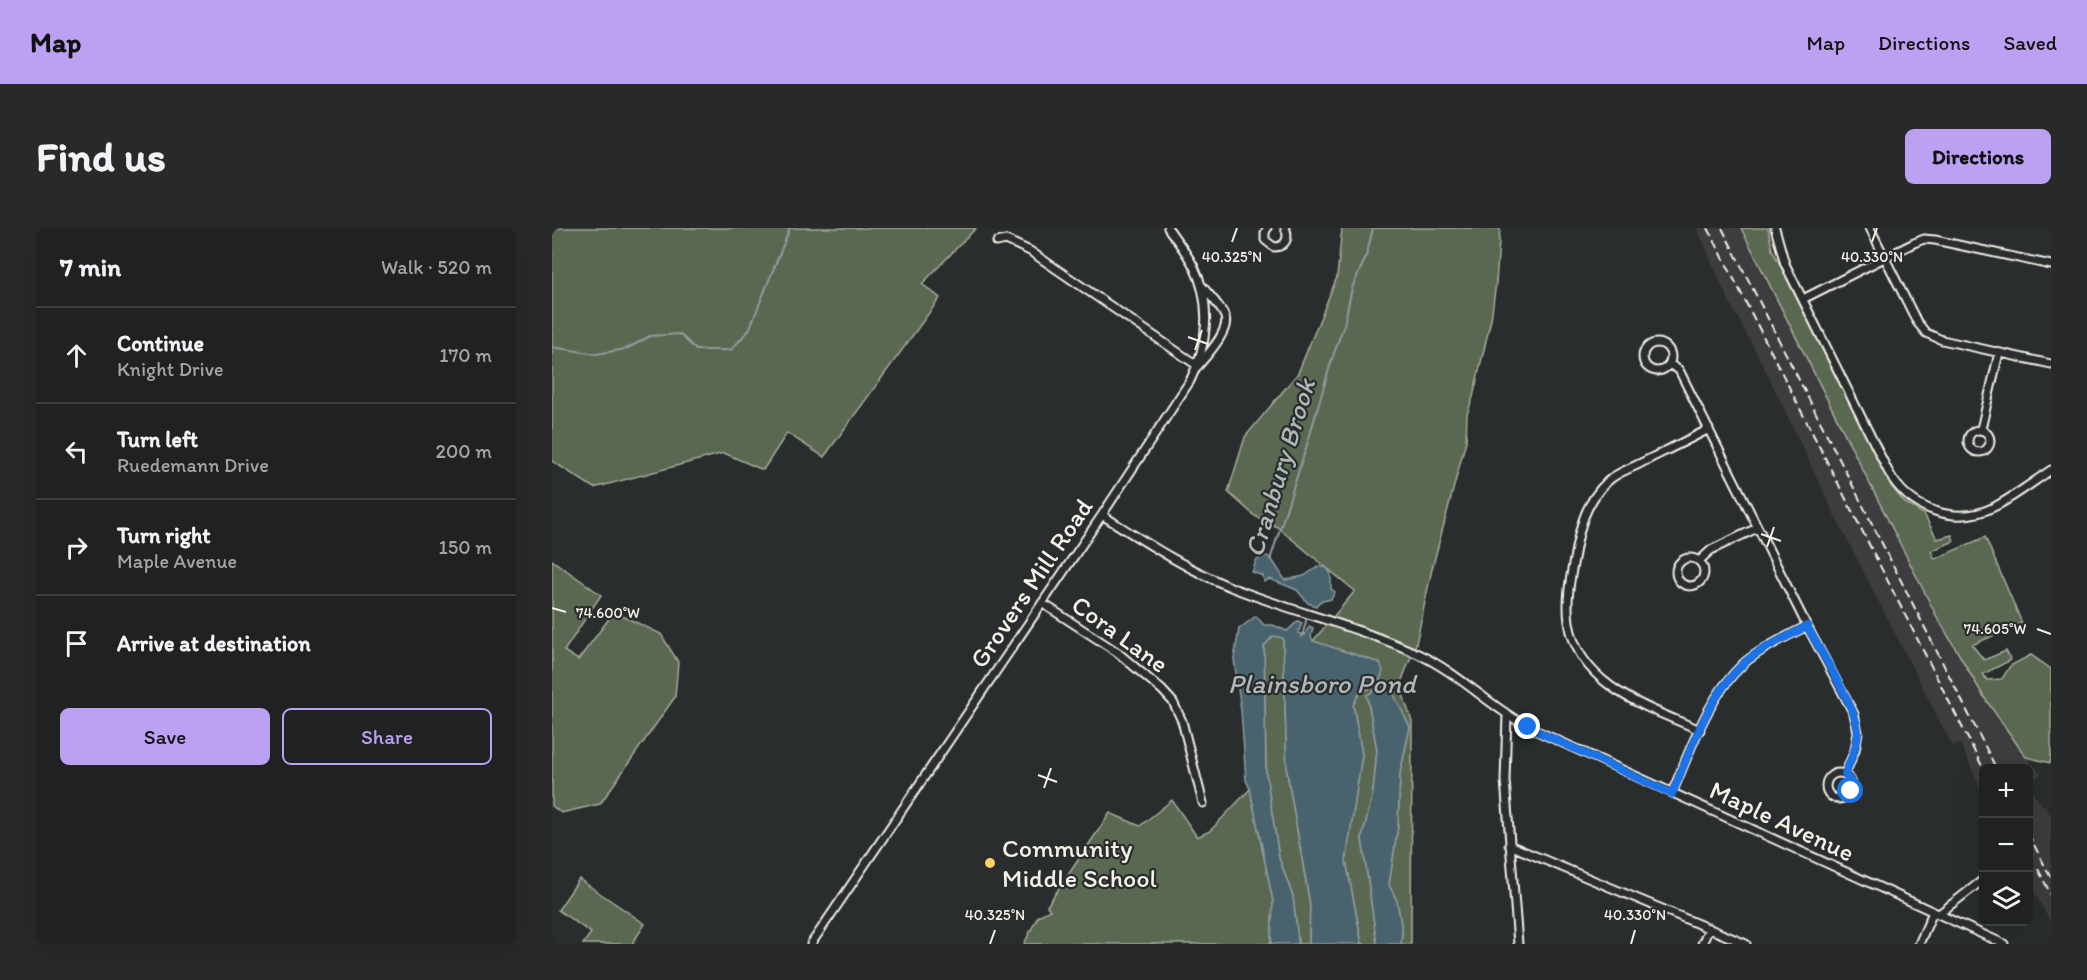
<!DOCTYPE html>
<meta charset="utf-8">
<style>
:root{--surface:#202222;--page:#282a2a;--text:#f1f3f6;--muted:#a2a4a5;--line:#3d3f40;--accent:#bca0f2}
body{margin:0;font-family:Itim,sans-serif;background:var(--page);color:var(--text)}
.controls{position:absolute;right:18px;bottom:18px;display:grid;overflow:hidden;border-radius:9px;box-shadow:0 6px 24px #0002}
.controls button{width:54px;height:54px;display:grid;place-items:center;padding:0;border:0;border-bottom:2px solid var(--line);background:var(--surface);color:var(--text);font:30px sans-serif}
.stop{position:absolute;width:18px;height:18px;margin:-14px;border:4px solid #1a73e8;border-radius:50%;background:#fff}
.stop.end{background:#1a73e8;border-color:#fff;box-shadow:0 2px 6px #0008}
.list{margin:0;padding:0;list-style:none}
h2{display:flex;justify-content:space-between;align-items:center;height:78px;margin:0;padding:0 24px;font-size:26px}
h2 small{font-size:20px;font-weight:400;color:var(--muted)}
.list li{display:grid;grid-template-columns:39px 1fr auto;gap:18px;align-items:center;box-sizing:border-box;height:96px;padding:0 24px;border-top:2px solid var(--line)}
.list b{display:block;font-size:22px;white-space:nowrap}
.list p{margin:0;font-size:20px;white-space:nowrap;color:var(--muted)}
.list em{font-size:20px;font-style:normal;color:var(--muted)}
.actions{display:flex;gap:12px;padding:18px 24px}
.actions a{flex:1;padding:14px 0;border:2px solid var(--accent);border-radius:9px;text-align:center;font-size:21px;color:var(--accent)}
.actions .main{background:var(--accent);color:#111}
.icon{flex:none;width:33px;height:33px;fill:none;stroke:currentColor;stroke-width:2;stroke-linecap:round;stroke-linejoin:round}
.map{position:relative;flex:none;width:1499px;height:716px;overflow:hidden;border-radius:9px}
header{display:flex;align-items:center;gap:36px;box-sizing:border-box;height:84px;padding:0 30px;background:var(--accent);color:#111}
header strong{font-size:28px}
nav{display:flex;gap:33px;margin-inline-start:auto;font-size:21px}
.intro{display:flex;align-items:center;justify-content:space-between;box-sizing:border-box;height:144px;padding:0 36px}
h1{margin:0;font-size:42px}
.button{padding:15px 27px;border-radius:9px;background:var(--accent);color:#111;font-size:21px;font-weight:700}
main{display:flex;gap:36px;padding:0 36px}
aside{flex:1;background:var(--surface);border-radius:9px;box-shadow:0 6px 24px #0002}
.map>svg:first-child{display:block}
.built{fill:#3e3c40}
.green{fill:#5a6851;stroke:#a7ac9c;stroke-width:1.5}
.water{fill:#4a636e;stroke:#8e9c9f;stroke-width:1.5}
.lines{fill:none;stroke-linecap:round;stroke-linejoin:round}
.stream{stroke:#8e9c9f;stroke-width:2}
.minor-casing{stroke:#f4f1e8;stroke-width:11}
.minor{stroke:#2a2d2e;stroke-width:7}
.rail{stroke:#f4f1e8;stroke-width:2;stroke-dasharray:9 4.5;stroke-linecap:butt}
.route{stroke:#1a73e8;stroke-width:8}
.ticks{fill:none;stroke:#f4f1e8;stroke-width:2}
.poi-dot{fill:#ffd166;stroke:#2a2d2e;stroke-width:2}
.labels{text-anchor:middle;stroke-width:4.5;stroke-linejoin:round;paint-order:stroke}
.street-label{font-size:26px;fill:#f4f1e8;stroke:#2a2d2e}
.poi-label{font-size:26px;fill:#f4f1e8;stroke:#2a2d2e;text-anchor:start}
.water-label{font-size:27px;font-style:italic;fill:#b0b8b7;stroke:#2a2d2e}
.ticks-label{font-size:15px;text-anchor:middle;fill:#f4f1e8;stroke:#2a2d2e;stroke-width:4.5;stroke-linejoin:round;paint-order:stroke}
</style>
<header>
<strong>Map</strong>
<nav><a>Map</a><a>Directions</a><a>Saved</a></nav>
</header>
<div class="intro"><h1>Find us</h1><a class="button">Directions</a></div>
<main>
<aside>
<h2>7 min<small>Walk · 520 m</small></h2>
<ul class="list">
<li><svg class="icon" aria-label="ahead" viewBox="0 0 24 24"><path d="M12 20V5M6 11l6-6 6 6"/></svg><div><b>Continue</b><p>Knight Drive</p></div><em>170 m</em></li>
<li><svg class="icon" aria-label="left" viewBox="0 0 24 24"><path d="M17 20v-9H6M10 6l-5 5 5 5"/></svg><div><b>Turn left</b><p>Ruedemann Drive</p></div><em>200 m</em></li>
<li><svg class="icon" aria-label="right" viewBox="0 0 24 24"><path d="M7 20v-9h11M14 6l5 5-5 5"/></svg><div><b>Turn right</b><p>Maple Avenue</p></div><em>150 m</em></li>
<li><svg class="icon" aria-label="arrive" viewBox="0 0 24 24"><path d="M6 21V4h12l-3 4 3 4H6"/></svg><div><b>Arrive at destination</b></div></li>
</ul>
<div class="actions"><a class="main">Save</a><a>Share</a></div>
</aside>
<div class="map">
<svg width="1499" height="716" viewBox="0 0 1499 716">
<rect width="100%" height="100%" fill="#2a2d2e"/>
<filter id="ink" filterUnits="userSpaceOnUse"><feTurbulence type="fractalNoise" baseFrequency=".0167" numOctaves="2"/><feDisplacementMap in="SourceGraphic" scale="12" xChannelSelector="R" yChannelSelector="G"/><feConvolveMatrix kernelMatrix="1 2 1 2 8 2 1 2 1" color-interpolation-filters="sRGB"/></filter>
<g filter="url(#ink)">
<path class="built" d="M 1145,0 L 1189,0 L 1385,389 L 1432,469 L 1474,529 L 1489,546 L 1480,553 L 1478,562 L 1499,587 L 1499,695 L 1477,654 L 1476,540 L 1432,540 L 1431,565 L 1408,515 L 1401,519 L 1283,288 L 1216,147 L 1175,69 Z"/>
<path class="green" d="M 0,0 L 424,0 L 370,56 L 388,70 L 272,229 L 235,205 L 211,242 L 172,225 L 42,260 L 0,233 Z
M 790,0 L 948,0 L 944,55 L 939,91 L 921,169 L 915,186 L 914,213 L 880,341 L 864,416 L 848,457 L 860,494 L 859,716 L 849,716 L 850,703 L 845,673 L 837,657 L 846,597 L 848,545 L 858,499 L 838,460 L 835,456 L 815,467 L 825,522 L 821,565 L 810,610 L 825,716 L 810,716 L 794,633 L 810,526 L 801,477 L 808,464 L 817,461 L 828,435 L 761,413 L 803,363 L 725,299 L 703,288 L 676,264 L 693,209 L 746,145 L 785,49 Z
M 1189,0 L 1216,0 L 1220,21 L 1339,258 L 1353,275 L 1372,286 L 1385,311 L 1400,307 L 1402,313 L 1379,323 L 1383,331 L 1433,309 L 1470,395 L 1420,417 L 1432,432 L 1454,423 L 1459,432 L 1431,446 L 1435,452 L 1450,451 L 1458,438 L 1479,427 L 1499,441 L 1499,535 L 1474,529 L 1432,469 L 1385,389 Z
M 0,332 L 49,367 L 12,423 L 26,432 L 62,384 L 109,406 L 126,434 L 123,469 L 48,576 L 9,585 L 0,578 Z
M 721,408 L 731,409 L 735,544 L 758,677 L 757,716 L 746,716 L 741,669 L 727,630 L 714,546 L 712,418 Z
M 698,561 L 721,673 L 719,716 L 472,716 L 486,688 L 498,682 L 495,678 L 558,585 L 588,598 L 620,572 L 645,609 L 658,603 Z
M 27,651 L 93,696 L 80,716 L 31,716 L 39,705 L 6,682 Z"/>
<path class="water" d="M 712,327 L 719,330 L 733,352 L 752,348 L 767,338 L 775,340 L 779,346 L 779,361 L 783,364 L 779,371 L 767,374 L 764,378 L 756,375 L 745,362 L 718,351 L 712,354 L 711,348 L 700,344 L 704,333 Z
M 704,388 L 712,397 L 721,397 L 735,403 L 746,393 L 750,395 L 746,405 L 753,407 L 757,398 L 761,400 L 759,408 L 761,413 L 828,435 L 831,443 L 828,452 L 808,464 L 801,477 L 810,526 L 794,633 L 810,716 L 757,716 L 758,676 L 735,544 L 731,410 L 721,408 L 712,418 L 714,546 L 727,630 L 741,669 L 746,712 L 746,716 L 719,716 L 721,673 L 698,561 L 694,552 L 689,482 L 682,431 L 687,401 Z
M 834,456 L 838,459 L 858,499 L 848,545 L 846,597 L 837,657 L 845,673 L 850,703 L 849,716 L 825,716 L 810,610 L 821,565 L 825,522 L 815,467 Z"/>
<g class="lines">
<path class="stream" d="M 0,119 L 44,126 L 74,121 L 98,108 L 128,106 L 144,122 L 179,122 L 197,102 L 238,0
M 718,332 L 754,220 L 780,131 L 792,97 L 800,60 L 814,29 L 821,0
M 750,409 L 755,389"/>
<defs>
<path id="minor" d="M 715,0 L 713,5 L 713,12 L 722,19 C 733,19 738,10 733,0
M 1223,0 L 1233,36 L 1336,243 C 1357,282 1404,299 1444,278 C 1463,268 1481,254 1499,242
M 1318,0 L 1365,94 L 1374,105 L 1390,112 L 1499,136
M 445,14 L 454,12 L 478,23 L 646,138 C 655,127 678,103 673,89 C 669,78 657,67 650,58
M 1251,71 L 1362,15 L 1372,11 L 1383,12 L 1499,37
M1091 129a14 14 0 1 1 28 0a14 14 0 1 1-28 0Z
M 1117,136 L 1127,142 L 1255,398 L 1302,486 L 1306,504 L 1303,522 L 1293,546
M 1429,201 L 1447,125
M1416 213a11 11 0 1 1 22 0a11 11 0 1 1-22 0Z
M 550,287 C 593,314 634,341 681,360 C 742,384 807,399 866,426 C 907,445 937,478 976,499 L 1452,716
M1124 344a14 14 0 1 1 28 0a14 14 0 1 1-28 0Z
M 1147,333 L 1159,322 L 1205,300
M 490,375 L 565,424 L 610,462 L 621,474 L 630,493 L 651,575
M 955,487 L 953,552 L 966,716
M 1148,502 C 1097,480 1026,458 1017,394 C 1014,372 1018,352 1022,331 C 1027,301 1033,274 1056,253 C 1064,245 1077,241 1087,236 C 1111,224 1134,213 1157,201
M1274 558a13 13 0 1 1 26 0a13 13 0 1 1-26 0Z
M 1120,565 C 1139,521 1155,470 1191,436 C 1206,422 1237,407 1255,398
M 957,617 L 1194,716
M 1387,686 L 1432,651
M 259,716 L 550,287 L 638,153 C 656,117 660,76 642,39 C 635,25 625,13 616,0
M 1150,716 L 1157,700
M 1367,716 L 1381,684"/>
</defs>
<use href="#minor" class="minor-casing"/>
<use href="#minor" class="minor"/>
<path class="rail" d="M 1156,0 L 1432,542
M 1170,0 L 1444,540
M 1476,605 L 1499,650
M 1486,641 L 1499,667"/>
</g>
</g>
<g class="lines" filter="url(#ink)">
<path class="route" d="M 976,499 L 1120,566 C 1139,521 1155,470 1191,436 C 1205,422 1237,408 1255,398 C 1267,421 1306,482 1306,505 C 1305,520 1298,533 1293,546 L 1300,555 L 1299,563"/>
</g>
<path class="ticks" d="M 680,14 L 685,0M 1320,14 L 1325,0M 636,109 L 656,116M 643,122 L 650,102M 1209,306 L 1229,313M 1215,319 L 1222,299M 0,380 L 14,384M 1485,401 L 1499,406M 486,547 L 505,554M 492,560 L 499,540M 438,716 L 443,702M 1079,716 L 1083,702"/>
<circle class="poi-dot" cx="438" cy="635" r="6"/>
<g class="labels">
<g class="street-label">
<text transform="translate(479 355) rotate(-56)" y="9">Grovers Mill Road</text>
<text transform="translate(568 406) rotate(36)" y="9">Cora Lane</text>
<text transform="translate(1230 593) rotate(25)" y="9">Maple Avenue</text>
</g>
<g class="poi-label">
<text x="450" y="629">Community<tspan x="450" dy="30">Middle School</tspan></text>
</g>
<g class="water-label">
<text transform="translate(728 240) rotate(-73)" y="9">Cranbury Brook</text>
<text x="770" y="465">Plainsboro Pond</text>
</g>
</g>
<g class="ticks-label">
<text x="680" y="34">40.325°N</text>
<text x="1320" y="34">40.330°N</text>
<text x="56" y="390">74.600°W</text>
<text x="1443" y="406">74.605°W</text>
<text x="443" y="692">40.325°N</text>
<text x="1083" y="692">40.330°N</text>
</g>
</svg>
<div class="controls">
<button>+</button>
<button>−</button>
<button><svg class="icon" aria-label="layers" viewBox="0 0 24 24"><path d="M12 4l9 5-9 5-9-5zM3 14l9 5 9-5"/></svg></button>
</div>
<div class="stop" style="left:1299px;top:563px"></div>
<div class="stop end" style="left:976px;top:499px"></div>
</div>
</main>
